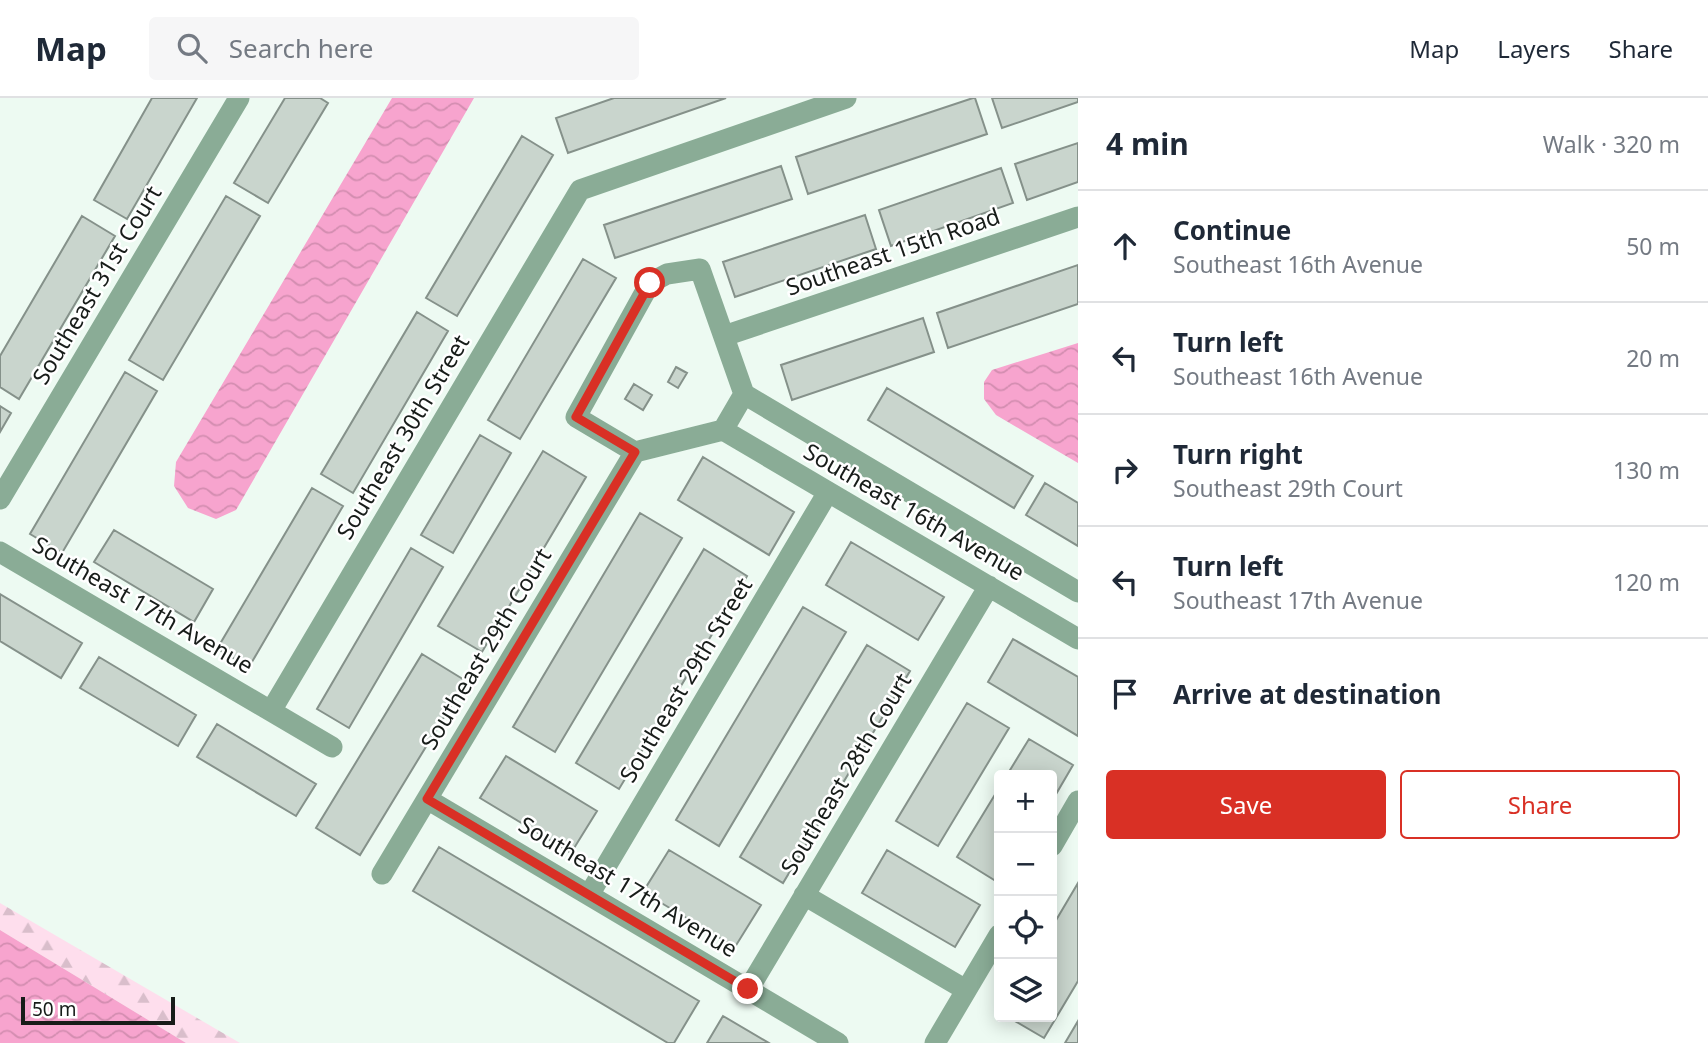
<!DOCTYPE html>
<meta charset="utf-8">
<style>
:root{--surface:#fff;--page:#f6f6f7;--text:#1f2937;--muted:#747a83;--line:#e0e1e3;--accent:#d93025}
body{margin:0;font-family:"Noto Sans",sans-serif;background:var(--page);color:var(--text)}
.controls{position:absolute;right:21px;bottom:21px;display:grid;overflow:hidden;border-radius:7px;box-shadow:0 4px 18px #0003}
.controls button{width:63px;height:63px;display:grid;place-items:center;padding:0;border:0;border-bottom:2px solid var(--line);background:var(--surface);color:var(--text);font:35px sans-serif}
.scale{position:absolute;left:21px;bottom:18px;width:154px;box-sizing:border-box;padding-left:7px;border:4px solid #171c19;border-top:0;font-size:19px;line-height:24px;white-space:nowrap;color:#171c19;-webkit-text-stroke:5px #fff;paint-order:stroke}
.stop{position:absolute;width:21px;height:21px;margin:-16px;border:5px solid #d93025;border-radius:50%;background:#fff}
.stop.end{background:#d93025;border-color:#fff;box-shadow:0 2px 7px #0008}
.list{margin:0;padding:0;list-style:none}
h2{display:flex;justify-content:space-between;align-items:center;height:91px;margin:0;padding:0 28px;font-size:30px}
h2 small{font-size:23px;font-weight:400;color:var(--muted)}
.list li{display:grid;grid-template-columns:46px 1fr auto;gap:21px;align-items:center;box-sizing:border-box;height:112px;padding:0 28px;border-top:2px solid var(--line)}
.list b{display:block;font-size:26px;white-space:nowrap}
.list p{margin:0;font-size:23px;white-space:nowrap;color:var(--muted)}
.list em{font-size:23px;font-style:normal;color:var(--muted)}
.actions{display:flex;gap:14px;padding:21px 28px}
.actions a{flex:1;padding:16px 0;border:2px solid var(--accent);border-radius:7px;text-align:center;font-size:24px;color:var(--accent)}
.actions .main{background:var(--accent);color:#fff}
.icon{flex:none;width:38px;height:38px;fill:none;stroke:currentColor;stroke-width:2;stroke-linecap:round;stroke-linejoin:round}
.map{position:relative;flex:none;width:1078px;height:945px;overflow:hidden}
header{display:flex;align-items:center;gap:42px;box-sizing:border-box;height:98px;padding:0 35px;background:var(--surface);border-bottom:2px solid var(--line)}
header strong{font-size:33px}
nav{display:flex;gap:38px;margin-inline-start:auto;font-size:24px}
.search{width:490px;height:63px;background:var(--page);display:flex;align-items:center;gap:18px;box-sizing:border-box;padding:0 24px;border-radius:7px;color:var(--muted);font-size:26px}
main{display:flex}
aside{flex:1;background:var(--surface)}
.map>svg:first-child{display:block}
.forest{fill:url(#forest-firs)}
.water{fill:url(#water-waves)}
.building{fill:#c9d5cd;stroke:#85918a;stroke-width:2}
.lines{fill:none;stroke-linecap:round;stroke-linejoin:round}
.minor{stroke:#8aac96;stroke-width:21}
.route{stroke:#d93025;stroke-width:9}
.labels{text-anchor:middle;stroke-width:5;stroke-linejoin:round;paint-order:stroke}
.street-label{font-size:23px;fill:#171c19;stroke:#fff}
</style>
<header>
<strong>Map</strong>
<div class="search"><svg class="icon" aria-label="search" viewBox="0 0 24 24"><circle cx="10" cy="10" r="6"/><path d="M15 15l6 6"/></svg>Search here</div>
<nav><a>Map</a><a>Layers</a><a>Share</a></nav>
</header>
<main>
<div class="map">
<svg width="1078" height="945" viewBox="0 0 1078 945">
<defs>
<pattern id="forest-firs" width="22" height="20" patternUnits="userSpaceOnUse" patternTransform="scale(1.75)"><rect width="22" height="20" fill="#fedeed"/><path d="M5 1l3.5 6h-7zM16 11l3.5 6h-7z" fill="#d9becb"/></pattern>
<pattern id="water-waves" width="16" height="10" patternUnits="userSpaceOnUse" patternTransform="scale(1.75)"><rect width="16" height="10" fill="#f7a4ce"/><path d="M0 5q4-4 8 0t8 0" fill="none" stroke="#d38db0"/></pattern>
</defs>
<rect width="100%" height="100%" fill="#edfaf2"/>
<path class="forest" d="M 0,805 L 240,945 L 186,945 L 0,832 Z"/>
<path class="water" d="M 392,0 L 474,0 L 236,412 L 216,421 L 188,410 L 174,388 L 176,364 Z
M 1078,245 L 1078,365 L 996,317 L 984,301 L 984,284 L 992,272 Z
M 0,832 L 186,945 L 0,945 Z"/>
<path class="building" d="M 152,0 L 197,0 L 127,121 L 94,102 Z
M 285,0 L 320,0 L 328,5 L 268,105 L 234,85 Z
M 614,0 L 726,0 L 568,55 L 556,20 Z
M 973,0 L 975,0 L 987,36 L 808,96 L 796,59 Z
M 992,0 L 1078,0 L 1078,4 L 1002,30 Z
M 522,38 L 553,57 L 457,218 L 426,200 Z
M 1078,45 L 1078,84 L 1027,102 L 1015,66 Z
M 781,68 L 792,101 L 615,160 L 604,127 Z
M 1001,70 L 1013,105 L 891,148 L 879,112 Z
M 226,98 L 260,118 L 163,282 L 129,262 Z
M 865,117 L 876,151 L 735,199 L 723,164 Z
M 82,118 L 115,138 L 19,301 L 0,289 L 0,258 Z
M 583,161 L 616,180 L 520,341 L 488,322 Z
M 1078,167 L 1078,206 L 948,250 L 937,215 Z
M 417,214 L 448,233 L 353,395 L 321,376 Z
M 923,220 L 934,254 L 792,302 L 781,267 Z
M 676,269 L 687,275 L 678,290 L 668,284 Z
M 125,274 L 157,293 L 62,455 L 30,436 Z
M 634,286 L 652,297 L 643,312 L 625,301 Z
M 887,290 L 1033,378 L 1014,410 L 868,322 Z
M 0,308 L 11,315 L 0,334 Z
M 480,337 L 511,355 L 453,455 L 421,437 Z
M 543,353 L 586,379 L 482,554 L 438,528 Z
M 703,359 L 794,414 L 769,457 L 678,402 Z
M 1045,385 L 1078,405 L 1078,448 L 1026,417 Z
M 312,390 L 343,408 L 249,569 L 217,551 Z
M 640,415 L 682,440 L 555,654 L 513,629 Z
M 114,432 L 213,491 L 194,524 L 94,464 Z
M 851,444 L 944,499 L 918,542 L 826,487 Z
M 411,450 L 443,469 L 349,630 L 317,611 Z
M 704,451 L 747,478 L 619,691 L 576,665 Z
M 0,496 L 82,545 L 61,580 L 0,543 Z
M 803,509 L 846,534 L 719,748 L 676,722 Z
M 1013,541 L 1078,579 L 1078,638 L 988,584 Z
M 867,547 L 910,573 L 783,785 L 740,759 Z
M 422,556 L 466,583 L 360,757 L 316,730 Z
M 99,559 L 196,617 L 178,648 L 80,590 Z
M 967,605 L 1009,630 L 938,748 L 896,723 Z
M 217,626 L 316,686 L 296,718 L 197,659 Z
M 1029,641 L 1073,667 L 1052,703 L 1052,677 L 1007,677 Z
M 506,658 L 597,713 L 571,755 L 480,700 Z
M 999,690 L 999,785 L 957,759 Z
M 439,749 L 699,903 L 674,945 L 668,945 L 413,793 Z
M 669,752 L 761,807 L 735,849 L 643,794 Z
M 887,752 L 980,807 L 955,849 L 862,795 Z
M 1078,785 L 1078,883 L 1044,940 L 1008,919 L 1052,919 L 1052,829 Z
M 723,918 L 769,945 L 707,945 Z
M 1078,923 L 1078,945 L 1065,945 Z"/>
<g class="lines">
<path class="minor" d="M 724,238 L 1078,119
M 744,296 L 723,332 L 635,354 L 576,319 L 650,185 L 667,176 L 700,171 L 744,296 L 1078,494
M 723,332 L 1078,541
M 0,401 L 239,0
M 0,454 L 332,649
M 271,613 L 580,92 L 846,0
M 427,701 L 838,945
M 1052,748 L 1078,703
M 382,776 L 635,354
M 589,797 L 828,394
M 804,797 L 966,892
M 748,892 L 989,488
M 935,945 L 999,837"/>
</g>
<g class="lines">
<path class="route" d="M 650,185 L 576,319 L 635,354 L 427,701 L 748,891"/>
</g>
<g class="labels">
<g class="street-label">
<text transform="translate(893 154) rotate(-19)" y="8">Southeast 15th Road</text>
<text transform="translate(97 187) rotate(-59)" y="8">Southeast 31st Court</text>
<text transform="translate(403 339) rotate(-59)" y="8">Southeast 30th Street</text>
<text transform="translate(914 414) rotate(30)" y="8">Southeast 16th Avenue</text>
<text transform="translate(143 507) rotate(30)" y="8">Southeast 17th Avenue</text>
<text transform="translate(486 551) rotate(-59)" y="8">Southeast 29th Court</text>
<text transform="translate(686 582) rotate(-59)" y="8">Southeast 29th Street</text>
<text transform="translate(846 676) rotate(-59)" y="8">Southeast 28th Court</text>
<text transform="translate(628 789) rotate(31)" y="8">Southeast 17th Avenue</text>
</g>
</g>
</svg>
<div class="controls">
<button>+</button>
<button>−</button>
<button><svg class="icon" aria-label="locate" viewBox="0 0 24 24"><circle cx="12" cy="12" r="6"/><path d="M12 2v4M12 18v4M2 12h4M18 12h4"/></svg></button>
<button><svg class="icon" aria-label="layers" viewBox="0 0 24 24"><path d="M12 4l9 5-9 5-9-5zM3 14l9 5 9-5"/></svg></button>
</div>
<div class="scale">50 m</div>
<div class="stop" style="left:650px;top:185px"></div>
<div class="stop end" style="left:748px;top:891px"></div>
</div>
<aside>
<h2>4 min<small>Walk · 320 m</small></h2>
<ul class="list">
<li><svg class="icon" aria-label="ahead" viewBox="0 0 24 24"><path d="M12 20V5M6 11l6-6 6 6"/></svg><div><b>Continue</b><p>Southeast 16th Avenue</p></div><em>50 m</em></li>
<li><svg class="icon" aria-label="left" viewBox="0 0 24 24"><path d="M17 20v-9H6M10 6l-5 5 5 5"/></svg><div><b>Turn left</b><p>Southeast 16th Avenue</p></div><em>20 m</em></li>
<li><svg class="icon" aria-label="right" viewBox="0 0 24 24"><path d="M7 20v-9h11M14 6l5 5-5 5"/></svg><div><b>Turn right</b><p>Southeast 29th Court</p></div><em>130 m</em></li>
<li><svg class="icon" aria-label="left" viewBox="0 0 24 24"><path d="M17 20v-9H6M10 6l-5 5 5 5"/></svg><div><b>Turn left</b><p>Southeast 17th Avenue</p></div><em>120 m</em></li>
<li><svg class="icon" aria-label="arrive" viewBox="0 0 24 24"><path d="M6 21V4h12l-3 4 3 4H6"/></svg><div><b>Arrive at destination</b></div></li>
</ul>
<div class="actions"><a class="main">Save</a><a>Share</a></div>
</aside>
</main>
